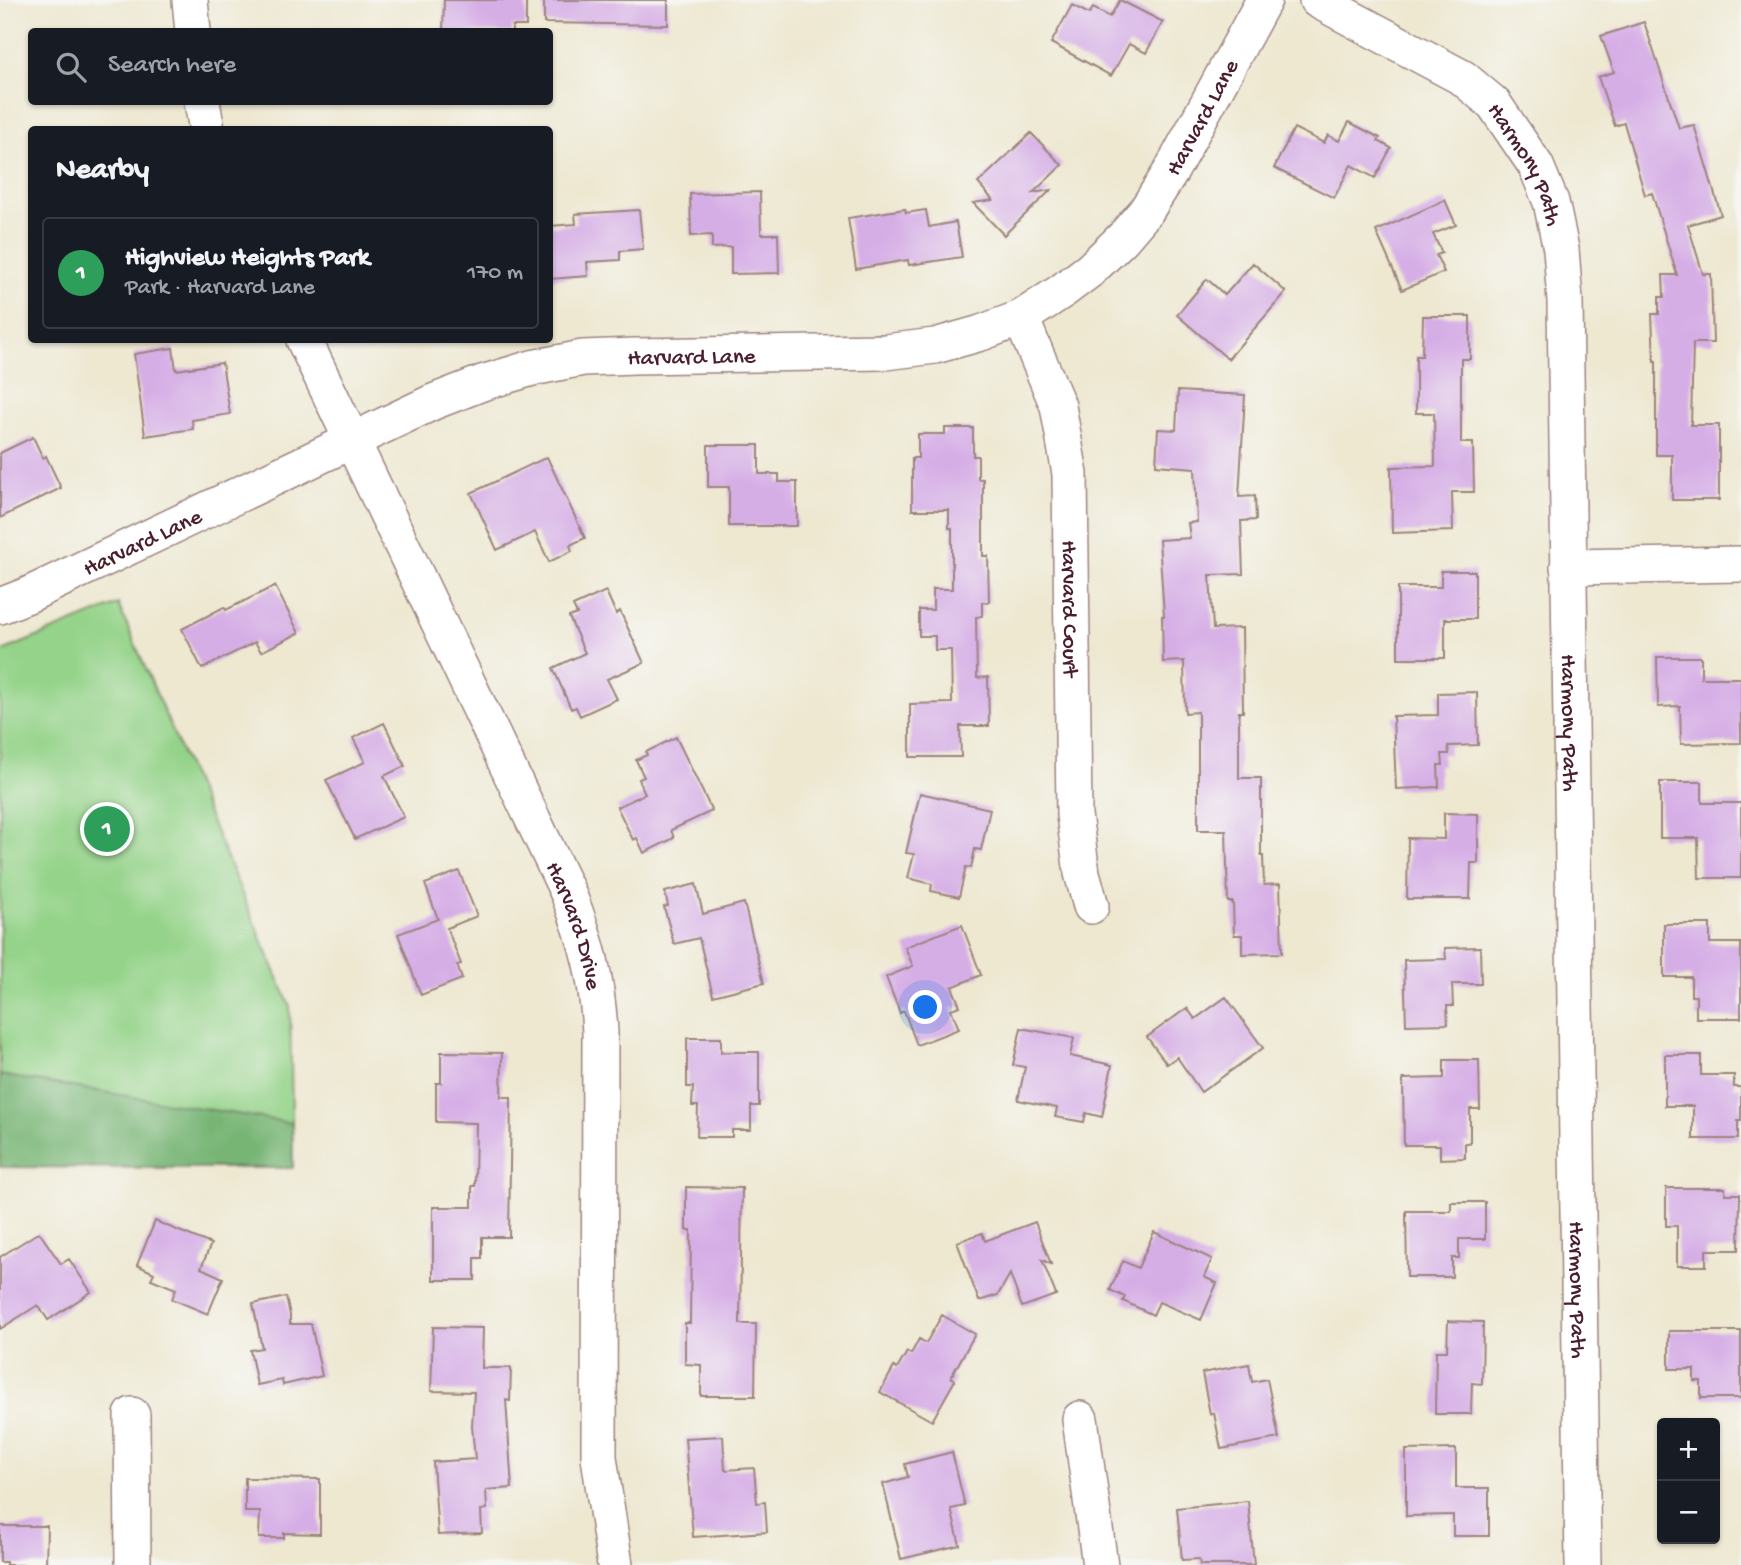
<!DOCTYPE html>
<meta charset="utf-8">
<style>
:root{--surface:#171b24;--page:#242831;--text:#f1f3f6;--muted:#9ea1a6;--line:#363941;--accent:#1a73e8}
body{margin:0;font-family:"Gochi Hand",sans-serif;background:var(--page);color:var(--text)}
.controls{position:absolute;right:21px;bottom:21px;display:grid;overflow:hidden;border-radius:7px;box-shadow:0 2px 5px #0004}
.controls button{width:63px;height:63px;display:grid;place-items:center;padding:0;border:0;border-bottom:2px solid var(--line);background:var(--surface);color:var(--text);font:35px sans-serif}
.you{position:absolute;left:926px;top:1008px;width:24px;height:24px;margin:-18px;border:5px solid #fff;border-radius:50%;background:#1a73e8;box-shadow:0 0 0 10px #1a73e833}
.badge{display:grid;place-items:center;width:46px;height:46px;border-radius:50%;background:var(--accent);color:#fff;font-size:23px;font-weight:700}
.pin{position:absolute;translate:-50% -50%;border:4px solid #fff;box-shadow:0 2px 7px #0006}
.list{margin:0;padding:0;list-style:none}
h2{display:flex;justify-content:space-between;align-items:center;height:91px;margin:0;padding:0 28px;font-size:30px}
h2 small{font-size:23px;font-weight:400;color:var(--muted)}
.list li{display:grid;grid-template-columns:46px 1fr auto;gap:21px;align-items:center;box-sizing:border-box;height:112px;margin:0 14px 14px;padding:0 14px;border:2px solid var(--line);border-radius:7px}
.list b{display:block;font-size:26px;white-space:nowrap}
.list p{margin:0;font-size:23px;white-space:nowrap;color:var(--muted)}
.list em{font-size:23px;font-style:normal;color:var(--muted)}
.icon{flex:none;width:38px;height:38px;fill:none;stroke:currentColor;stroke-width:2;stroke-linecap:round;stroke-linejoin:round}
.map{position:relative;flex:none;width:1741px;height:1565px;overflow:hidden}
.search{position:absolute;background:var(--surface);box-shadow:0 2px 5px #0004;left:28px;top:28px;width:525px;height:77px;display:flex;align-items:center;gap:18px;box-sizing:border-box;padding:0 24px;border-radius:7px;color:var(--muted);font-size:26px}
.panel{position:absolute;background:var(--surface);box-shadow:0 2px 5px #0004;left:28px;top:126px;width:525px;height:217px;border-radius:7px}
.map>svg:first-child{display:block}
.green{fill:#94d389;stroke:#6f795a;stroke-width:2}
.forest{fill:#77b575;stroke:#606a50;stroke-width:2}
.building{fill:#d6aee6}
.lines{fill:none;stroke-linecap:round;stroke-linejoin:round}
.minor-casing{stroke:#9c847e;stroke-width:38}
.minor{stroke:#fff;stroke-width:35}
.labels{text-anchor:middle;stroke-width:5;stroke-linejoin:round;paint-order:stroke}
.street-label{font-size:23px;fill:#4a1f2b;stroke:#f6f6f2}
</style>
<div class="map">
<svg width="1741" height="1565" viewBox="0 0 1741 1565">
<rect width="100%" height="100%" fill="#f6f6f2"/>
<filter id="ink" filterUnits="userSpaceOnUse"><feTurbulence type="fractalNoise" baseFrequency=".0143" numOctaves="2"/><feDisplacementMap in="SourceGraphic" scale="14" xChannelSelector="R" yChannelSelector="G"/><feConvolveMatrix kernelMatrix="1 2 1 2 8 2 1 2 1" color-interpolation-filters="sRGB"/></filter>
<filter id="wash" filterUnits="userSpaceOnUse"><feTurbulence type="fractalNoise" baseFrequency=".00686" numOctaves="4" result="noise"/><feDisplacementMap in="SourceGraphic" scale="28" xChannelSelector="R" yChannelSelector="G"/><feGaussianBlur stdDeviation="1.57" result="paint"/><feColorMatrix in="noise" values="0 0 0 0 0 0 0 0 0 0 0 0 0 0 0 0 0 1.4 0 .05"/><feComposite in="paint" operator="in"/></filter>
<g filter="url(#wash)">
<rect width="100%" height="100%" fill="#eee8d1"/>
<path class="green" d="M 118,604 L 290,1006 L 293,1168 L 0,1167 L 0,652 Z"/>
<path class="forest" d="M 0,1075 L 292,1123 L 293,1168 L 0,1167 Z"/>
<g id="blocks">
<path class="building" d="M 444,0 L 526,0 L 526,26 L 512,26 L 512,32 L 443,32 Z
M 544,0 L 668,0 L 668,25 L 544,23 Z
M 1120,0 L 1163,22 L 1146,53 L 1129,44 L 1111,76 L 1051,43 L 1072,5 L 1089,14 L 1093,8 L 1110,17 Z
M 1644,22 L 1679,128 L 1694,125 L 1721,215 L 1688,225 L 1703,274 L 1711,274 L 1713,343 L 1693,343 L 1691,425 L 1719,425 L 1719,500 L 1672,500 L 1672,455 L 1656,455 L 1656,361 L 1654,361 L 1652,314 L 1659,314 L 1659,297 L 1664,297 L 1663,275 L 1677,275 L 1652,193 L 1645,195 L 1624,123 L 1615,126 L 1598,77 L 1614,72 L 1601,36 Z
M 1349,122 L 1380,138 L 1378,141 L 1391,148 L 1375,178 L 1351,165 L 1334,198 L 1274,168 L 1294,128 L 1324,143 L 1328,135 L 1339,141 Z
M 1031,133 L 1062,165 L 1033,193 L 1051,190 L 1004,235 L 973,203 L 993,200 L 978,183 Z
M 760,192 L 761,234 L 778,234 L 779,273 L 731,274 L 731,247 L 712,248 L 712,235 L 691,236 L 690,194 Z
M 1445,200 L 1456,225 L 1433,234 L 1442,253 L 1436,255 L 1444,272 L 1402,290 L 1376,231 Z
M 905,209 L 906,213 L 926,210 L 929,227 L 956,222 L 962,257 L 909,265 L 908,260 L 856,269 L 848,218 Z
M 639,210 L 643,249 L 620,251 L 620,260 L 587,262 L 588,276 L 550,279 L 550,226 L 576,224 L 575,214 Z
M 1253,263 L 1286,292 L 1228,359 L 1177,315 L 1207,279 L 1225,295 Z
M 1423,316 L 1470,316 L 1470,359 L 1461,359 L 1461,443 L 1473,443 L 1474,492 L 1452,492 L 1453,531 L 1392,533 L 1391,467 L 1435,466 L 1434,413 L 1416,413 L 1416,356 L 1422,356 Z
M 173,348 L 176,370 L 222,363 L 230,414 L 192,420 L 193,429 L 145,436 L 134,354 Z
M 1178,391 L 1245,395 L 1239,497 L 1255,496 L 1256,520 L 1241,521 L 1243,574 L 1210,575 L 1213,629 L 1242,628 L 1243,712 L 1239,712 L 1239,778 L 1261,778 L 1261,856 L 1263,856 L 1264,885 L 1280,884 L 1282,953 L 1242,954 L 1242,935 L 1234,935 L 1233,902 L 1228,902 L 1226,830 L 1198,830 L 1198,712 L 1185,713 L 1184,661 L 1163,662 L 1162,616 L 1164,616 L 1159,540 L 1190,538 L 1188,523 L 1197,522 L 1195,468 L 1156,465 L 1158,429 L 1176,430 Z
M 945,428 L 973,428 L 973,456 L 978,456 L 978,479 L 983,479 L 983,556 L 988,556 L 989,602 L 982,602 L 982,616 L 976,617 L 977,678 L 988,677 L 989,726 L 960,726 L 961,757 L 910,757 L 910,704 L 952,703 L 951,650 L 935,650 L 935,636 L 919,636 L 919,610 L 933,610 L 933,589 L 952,589 L 952,528 L 949,528 L 949,510 L 912,510 L 912,458 L 918,458 L 918,434 L 945,434 Z
M 33,437 L 43,458 L 46,456 L 61,488 L 0,518 L 0,453 Z
M 708,445 L 759,445 L 759,474 L 779,474 L 779,482 L 797,482 L 797,526 L 729,526 L 729,487 L 708,487 Z
M 547,457 L 585,538 L 570,545 L 572,551 L 549,562 L 535,532 L 497,550 L 471,493 Z
M 1441,571 L 1475,571 L 1475,619 L 1445,619 L 1445,658 L 1398,658 L 1398,587 L 1441,587 Z
M 275,586 L 299,633 L 261,652 L 255,642 L 202,669 L 182,629 L 224,607 L 226,610 Z
M 606,591 L 616,614 L 620,611 L 644,663 L 607,679 L 617,699 L 580,716 L 576,707 L 571,709 L 553,668 L 585,653 L 569,617 L 577,614 L 573,606 Z
M 1657,657 L 1701,657 L 1701,678 L 1741,678 L 1741,743 L 1681,744 L 1680,706 L 1658,707 Z
M 1477,692 L 1478,745 L 1448,746 L 1449,754 L 1442,754 L 1443,765 L 1438,765 L 1439,787 L 1396,789 L 1393,716 L 1438,715 L 1438,693 Z
M 384,723 L 405,766 L 384,776 L 404,817 L 355,839 L 326,780 L 365,762 L 353,738 Z
M 676,737 L 712,811 L 671,830 L 674,838 L 644,853 L 637,838 L 633,840 L 617,807 L 645,794 L 639,779 L 644,777 L 636,760 L 647,755 L 646,752 Z
M 1660,782 L 1702,782 L 1702,803 L 1741,803 L 1741,878 L 1699,878 L 1698,838 L 1660,838 Z
M 920,793 L 990,809 L 981,850 L 975,849 L 971,868 L 966,867 L 959,897 L 931,891 L 932,884 L 908,878 L 914,854 L 906,853 Z
M 1444,813 L 1478,814 L 1478,863 L 1471,863 L 1470,899 L 1407,899 L 1408,838 L 1444,839 Z
M 459,871 L 477,916 L 447,928 L 461,964 L 457,965 L 462,979 L 421,995 L 398,934 L 438,919 L 425,884 Z
M 696,884 L 703,914 L 744,903 L 764,983 L 713,996 L 699,938 L 674,944 L 664,907 L 668,906 L 665,892 Z
M 1664,924 L 1710,924 L 1710,943 L 1741,943 L 1741,1018 L 1696,1018 L 1696,996 L 1691,996 L 1691,977 L 1664,977 Z
M 962,925 L 981,975 L 952,987 L 960,1006 L 951,1009 L 959,1029 L 917,1045 L 904,1011 L 900,1013 L 886,977 L 913,966 L 905,947 Z
M 1480,947 L 1481,984 L 1452,984 L 1453,1006 L 1447,1006 L 1448,1024 L 1406,1025 L 1404,960 L 1446,959 L 1445,948 Z
M 1226,997 L 1263,1048 L 1201,1092 L 1177,1057 L 1167,1064 L 1147,1037 L 1187,1008 L 1195,1019 Z
M 1021,1028 L 1074,1038 L 1070,1056 L 1112,1065 L 1102,1117 L 1086,1113 L 1084,1122 L 1055,1117 L 1057,1108 L 1018,1100 L 1025,1067 L 1013,1065 Z
M 687,1038 L 721,1038 L 721,1052 L 759,1052 L 759,1106 L 751,1106 L 751,1130 L 732,1130 L 732,1137 L 697,1137 L 698,1106 L 692,1106 L 693,1087 L 687,1087 Z
M 441,1052 L 502,1053 L 501,1097 L 511,1097 L 509,1237 L 482,1237 L 482,1258 L 475,1258 L 475,1280 L 433,1280 L 433,1207 L 472,1207 L 472,1186 L 475,1186 L 476,1123 L 436,1122 L 436,1083 L 441,1083 Z
M 1665,1055 L 1701,1055 L 1701,1075 L 1734,1075 L 1734,1087 L 1741,1087 L 1741,1121 L 1738,1121 L 1738,1139 L 1693,1139 L 1693,1106 L 1665,1106 Z
M 1444,1060 L 1479,1060 L 1480,1109 L 1470,1109 L 1470,1143 L 1465,1143 L 1465,1158 L 1440,1159 L 1440,1145 L 1404,1145 L 1403,1079 L 1444,1078 Z
M 686,1187 L 742,1188 L 740,1324 L 756,1324 L 755,1396 L 701,1396 L 701,1365 L 685,1364 L 685,1323 L 690,1323 L 691,1230 L 686,1230 Z
M 1666,1188 L 1725,1188 L 1725,1194 L 1740,1194 L 1739,1250 L 1706,1250 L 1706,1266 L 1677,1266 L 1677,1226 L 1666,1226 Z
M 1451,1202 L 1485,1202 L 1485,1239 L 1459,1239 L 1459,1258 L 1452,1258 L 1452,1277 L 1407,1277 L 1406,1211 L 1451,1211 Z
M 155,1221 L 211,1244 L 201,1268 L 223,1278 L 208,1314 L 172,1299 L 176,1289 L 151,1279 L 154,1273 L 137,1265 Z
M 1035,1222 L 1051,1264 L 1042,1260 L 1056,1295 L 1022,1307 L 1010,1274 L 998,1295 L 979,1301 L 957,1242 L 982,1233 L 985,1241 Z
M 39,1232 L 61,1264 L 69,1259 L 91,1292 L 48,1320 L 38,1305 L 0,1329 L 0,1257 Z
M 1154,1232 L 1212,1259 L 1204,1277 L 1217,1283 L 1201,1320 L 1159,1302 L 1153,1315 L 1123,1301 L 1125,1297 L 1110,1290 L 1123,1261 L 1138,1268 Z
M 286,1297 L 290,1315 L 290,1324 L 311,1324 L 322,1376 L 283,1385 L 282,1380 L 257,1385 L 250,1350 L 262,1348 L 253,1304 Z
M 942,1315 L 975,1334 L 951,1377 L 955,1380 L 932,1421 L 880,1392 L 894,1367 L 897,1369 L 907,1352 L 911,1354 L 919,1339 L 926,1343 Z
M 1448,1321 L 1483,1322 L 1482,1384 L 1472,1383 L 1471,1414 L 1435,1414 L 1436,1351 L 1447,1351 Z
M 433,1327 L 483,1328 L 482,1368 L 511,1368 L 510,1401 L 506,1400 L 512,1488 L 486,1490 L 487,1509 L 481,1510 L 482,1533 L 438,1535 L 433,1462 L 475,1459 L 472,1426 L 474,1392 L 431,1391 Z
M 1669,1331 L 1741,1331 L 1741,1398 L 1701,1398 L 1701,1381 L 1694,1381 L 1694,1369 L 1669,1369 Z
M 1249,1364 L 1252,1382 L 1267,1379 L 1279,1438 L 1221,1449 L 1214,1413 L 1210,1414 L 1202,1373 Z
M 723,1436 L 725,1470 L 754,1468 L 757,1503 L 765,1502 L 767,1532 L 693,1537 L 685,1438 Z
M 1456,1449 L 1456,1488 L 1489,1488 L 1489,1536 L 1453,1536 L 1453,1515 L 1406,1516 L 1406,1450 Z
M 952,1452 L 965,1506 L 951,1509 L 960,1545 L 901,1559 L 883,1484 L 908,1477 L 905,1464 Z
M 245,1478 L 320,1479 L 320,1534 L 284,1533 L 284,1538 L 259,1538 L 260,1512 L 245,1512 Z
M 1248,1501 L 1254,1565 L 1200,1565 L 1199,1559 L 1182,1560 L 1177,1508 Z
M 0,1526 L 47,1526 L 46,1565 L 6,1565 L 6,1562 L 0,1562 Z"/>
</g>
</g>
<g filter="url(#ink)">
<use href="#blocks" fill-opacity="0" stroke="#9c847e" stroke-width="2"/>
<g class="lines">
<defs>
<g id="minor">
<path d="M 190,0 L 193,32"/>
<path id="s1" d="M 1317,0 L 1463,78 L 1494,104 L 1536,166 L 1551,202 L 1561,249 L 1565,301 L 1583,1565"/>
<path d="M 202,102 L 207,130"/>
<path id="s2" d="M 1021,318 L 1058,406 L 1070,474 L 1074,815 L 1082,873 L 1091,906"/>
<path id="s3" d="M 304,340 L 568,893 C 588,943 597,979 600,1032 L 599,1457 L 615,1565"/>
<path d="M 1568,567 L 1741,564"/>
<path id="s4" d="M 0,606 L 28,595 L 433,402 L 482,383 L 532,368 L 583,358 L 635,356 L 885,352 L 935,346 L 981,333 L 1021,318 L 1062,291 L 1090,270 L 1123,238 L 1146,211 L 1170,173 L 1264,0"/>
<path d="M 132,1415 L 133,1565"/>
<path d="M 1080,1419 L 1100,1565"/>
</g>
</defs>
<use href="#minor" class="minor-casing"/>
<use href="#minor" class="minor"/>
</g>
</g>
<g class="labels">
<g class="street-label">
<text dy="8" stroke="none"><textPath href="#s4" startOffset="1353">Harvard Lane</textPath></text>
<text dy="8" stroke="none"><textPath href="#s1" startOffset="275">Harmony Path</textPath></text>
<text dy="8" stroke="none"><textPath href="#s4" startOffset="744">Harvard Lane</textPath></text>
<text dy="8" stroke="none"><textPath href="#s4" startOffset="156">Harvard Lane</textPath></text>
<text dy="8" stroke="none"><textPath href="#s2" startOffset="299">Harvard Court</textPath></text>
<text dy="8" stroke="none"><textPath href="#s1" startOffset="842">Harmony Path</textPath></text>
<text dy="8" stroke="none"><textPath href="#s3" startOffset="646">Harvard Drive</textPath></text>
<text dy="8" stroke="none"><textPath href="#s1" startOffset="1409">Harmony Path</textPath></text>
</g>
</g>
</svg>
<div class="controls">
<button>+</button>
<button>−</button>
</div>
<div class="you"></div>
<div class="pin badge" style="left:107px;top:829px;background:#2e9e5b">1</div>
<div class="search"><svg class="icon" aria-label="search" viewBox="0 0 24 24"><circle cx="10" cy="10" r="6"/><path d="M15 15l6 6"/></svg>Search here</div>
<section class="panel">
<h2>Nearby<small></small></h2>
<ul class="list">
<li><span class="badge" style="background:#2e9e5b">1</span><div><b>Highview Heights Park</b><p>Park · Harvard Lane</p></div><em>170 m</em></li>
</ul>
</section>
</div>
